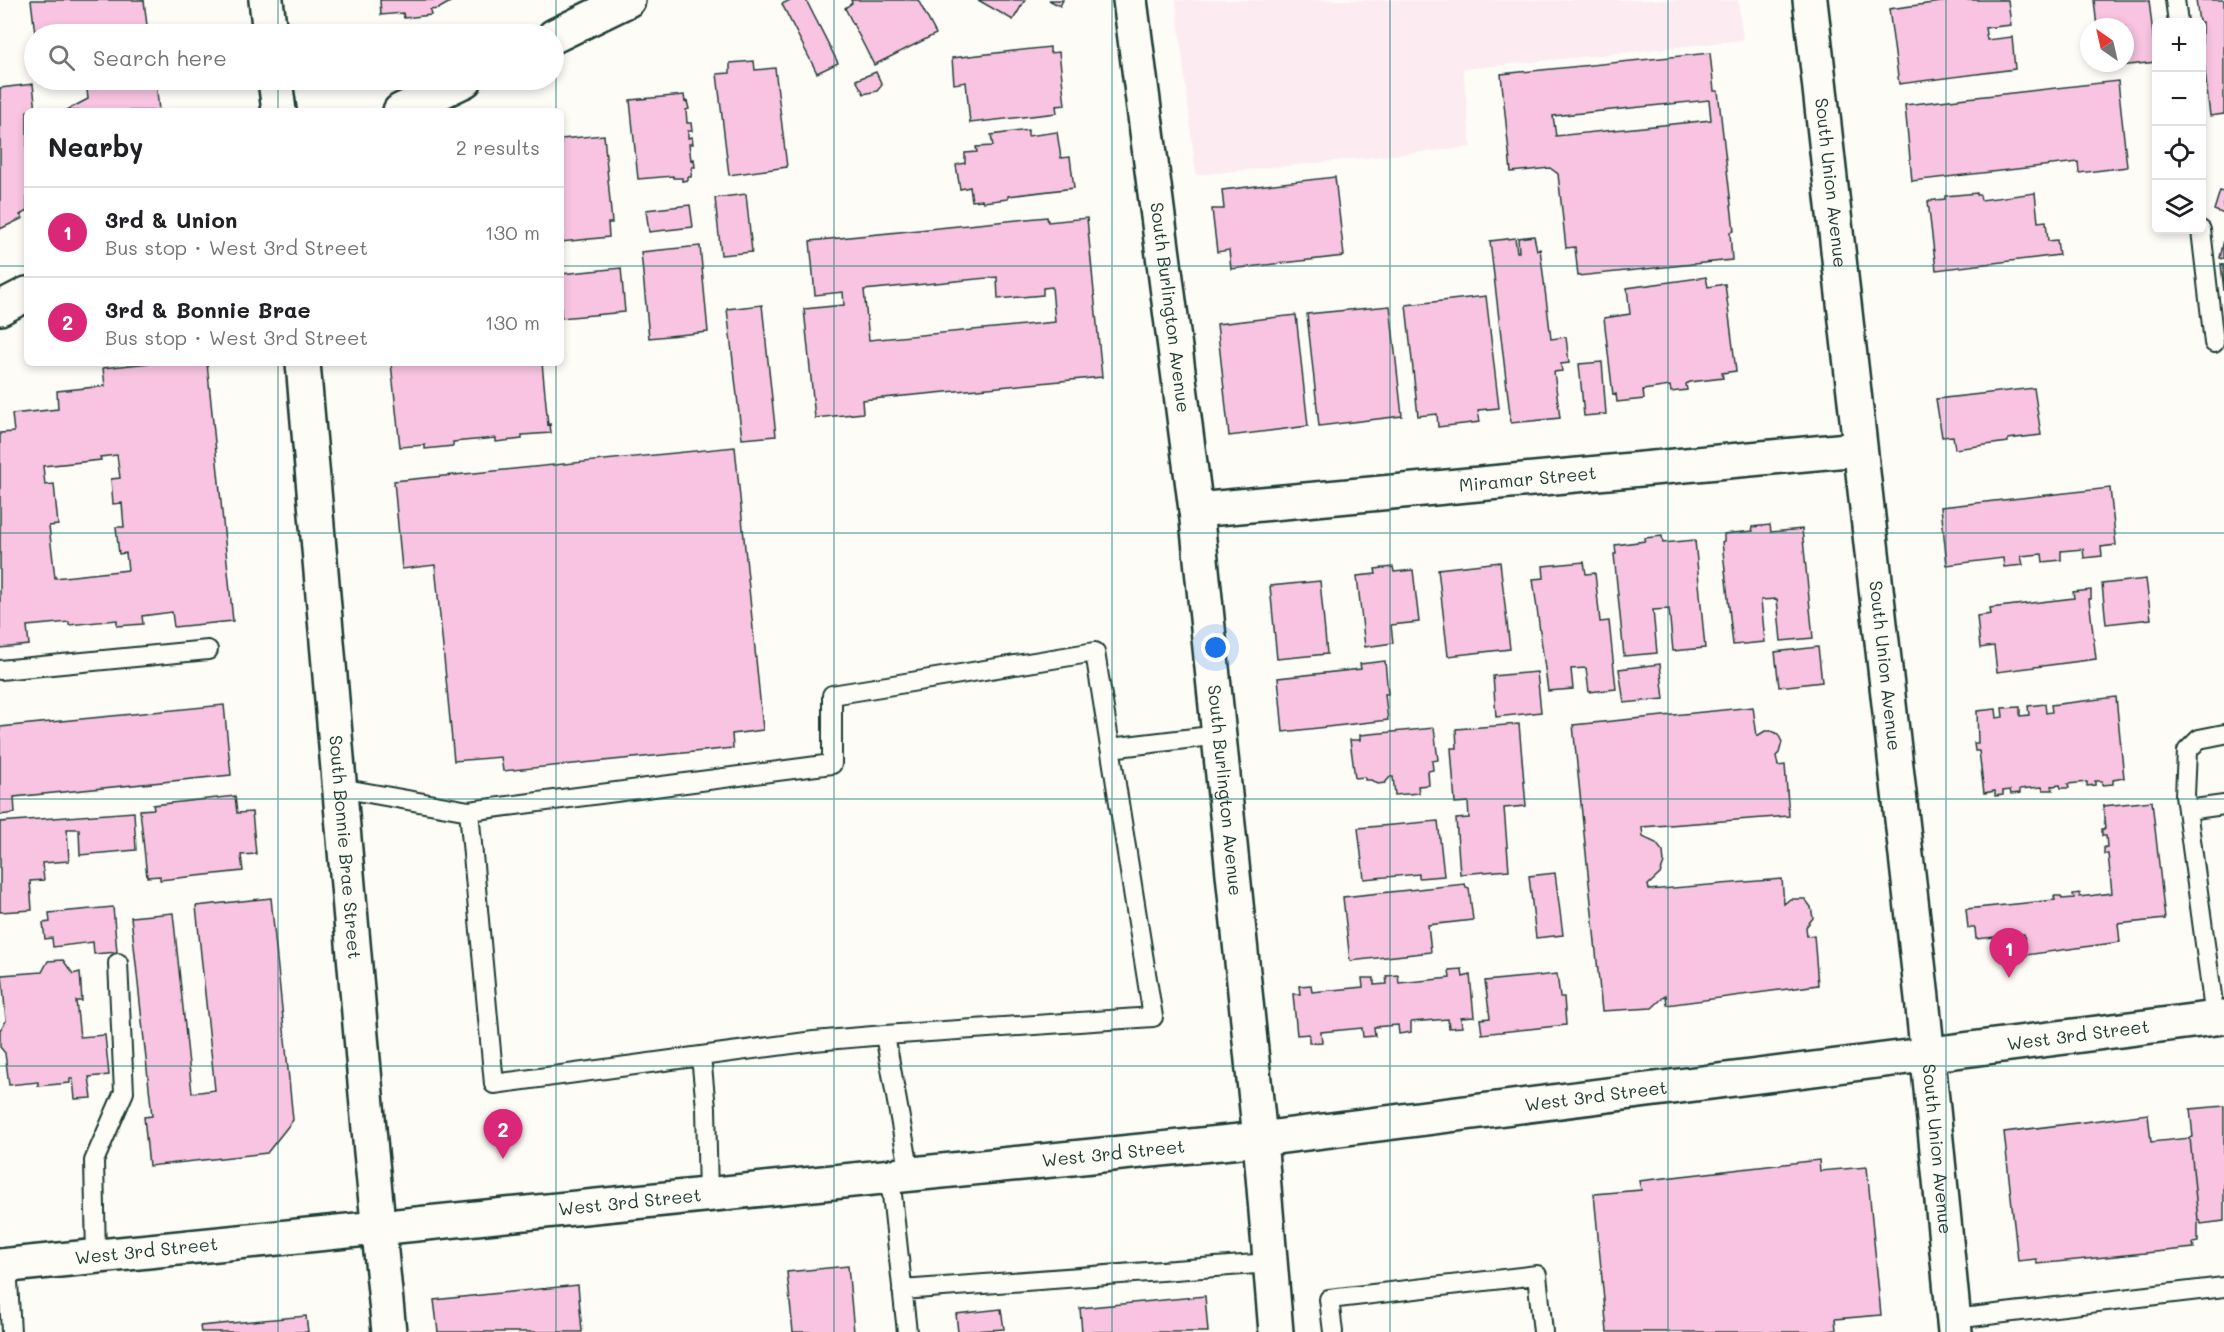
<!DOCTYPE html>
<meta charset="utf-8">
<style>
:root{--surface:#fff;--page:#f2f2f2;--text:#202124;--muted:#757577;--line:#e0e0e0;--accent:#db2777}
body{margin:0;font-family:Mali,sans-serif;background:var(--page);color:var(--text)}
.controls{position:absolute;right:18px;top:18px;display:grid;overflow:hidden;border-radius:9px;box-shadow:0 3px 9px #0003}
.controls button{width:54px;height:54px;display:grid;place-items:center;padding:0;border:0;border-bottom:2px solid var(--line);background:var(--surface);color:var(--text);font:30px sans-serif}
.compass{position:absolute;left:2080px;top:18px;width:54px;height:54px;border-radius:50%;background:var(--surface);box-shadow:0 3px 9px #0003;rotate:326deg}
.you{position:absolute;left:1216px;top:648px;width:21px;height:21px;margin:-15px;border:4px solid #fff;border-radius:50%;background:#1a73e8;box-shadow:0 0 0 9px #1a73e833}
.badge{display:grid;place-items:center;width:39px;height:39px;border-radius:50%;background:var(--accent);color:#fff;font-size:20px;font-weight:700}
.pin{position:absolute;translate:-50% -50px;filter:drop-shadow(0 2px 3px #0008)}
.pin::after{content:'';position:absolute;top:32px;width:21px;height:18px;background:inherit;clip-path:polygon(0 0,100% 0,50% 100%)}
.list{margin:0;padding:0;list-style:none}
h2{display:flex;justify-content:space-between;align-items:center;height:78px;margin:0;padding:0 24px;font-size:26px}
h2 small{font-size:20px;font-weight:400;color:var(--muted)}
.list li{display:grid;grid-template-columns:39px 1fr auto;gap:18px;align-items:center;box-sizing:border-box;height:90px;padding:0 24px;border-top:2px solid var(--line)}
.list b{display:block;font-size:22px;white-space:nowrap}
.list p{margin:0;font-size:20px;white-space:nowrap;color:var(--muted)}
.list em{font-size:20px;font-style:normal;color:var(--muted)}
.icon{flex:none;width:33px;height:33px;fill:none;stroke:currentColor;stroke-width:2;stroke-linecap:round;stroke-linejoin:round}
.map{position:relative;flex:none;width:2224px;height:1332px;overflow:hidden}
.search{position:absolute;background:var(--surface);box-shadow:0 3px 9px #0003;left:24px;top:24px;width:540px;height:66px;display:flex;align-items:center;gap:15px;box-sizing:border-box;padding:0 21px;border-radius:33px;color:var(--muted);font-size:22px}
.panel{position:absolute;background:var(--surface);box-shadow:0 3px 9px #0003;left:24px;top:108px;width:540px;height:258px;border-radius:9px}
.map>svg:first-child{display:block}
.built{fill:#fcebf0}
.building{fill:#f8c4e1;stroke:#1f3d34;stroke-width:1.5;fill-rule:evenodd}
.lines{fill:none;stroke-linecap:round;stroke-linejoin:round}
.lane-casing{stroke:#1f3d34;stroke-width:22}
.street-casing{stroke:#1f3d34;stroke-width:38}
.secondary-casing{stroke:#1f3d34;stroke-width:38}
.lane{stroke:#fdfcf7;stroke-width:18}
.street{stroke:#fdfcf7;stroke-width:33}
.secondary{stroke:#fdfcf7;stroke-width:33}
.grid{fill:none;stroke:#0f766e;stroke-width:1.5;stroke-opacity:0.55}
.labels{text-anchor:middle;stroke-width:4.5;stroke-linejoin:round;paint-order:stroke}
.street-label{font-size:18px;fill:#1f3d34;stroke:#fdfcf7}
</style>
<div class="map">
<svg width="2224" height="1332" viewBox="0 0 2224 1332">
<rect width="100%" height="100%" fill="#fdfcf7"/>
<filter id="ink" filterUnits="userSpaceOnUse"><feTurbulence type="fractalNoise" baseFrequency=".0167" numOctaves="2"/><feDisplacementMap in="SourceGraphic" scale="12" xChannelSelector="R" yChannelSelector="G"/><feConvolveMatrix kernelMatrix="1 2 1 2 8 2 1 2 1" color-interpolation-filters="sRGB"/></filter>
<g filter="url(#ink)">
<path class="built" d="M 1176,0 L 1738,0 L 1743,40 L 1463,69 L 1471,147 L 1196,175 Z"/>
<path class="building" d="M 31,0 L 144,0 L 148,34 L 35,34 Z
M 380,0 L 452,0 L 452,1 L 438,9 L 430,10 L 431,15 L 404,18 L 403,13 L 381,15 Z
M 790,0 L 806,0 L 838,63 L 817,73 L 782,4 Z
M 851,0 L 918,0 L 936,34 L 874,65 L 845,8 L 852,3 Z
M 978,0 L 1025,0 L 1013,20 Z
M 1049,0 L 1063,0 L 1060,6 Z
M 1956,0 L 2008,0 L 2011,25 L 1985,28 L 1987,40 L 2012,37 L 2015,69 L 1899,84 L 1889,9 Z
M 2094,0 L 2149,0 L 2156,62 L 2101,68 L 2101,63 L 2125,63 L 2125,27 L 2097,27 Z
M 2196,0 L 2224,0 L 2224,114 L 2210,116 L 2202,46 L 2202,22 L 2199,22 Z
M 1050,47 L 1050,53 L 1059,52 L 1065,105 L 1056,106 L 1057,113 L 970,123 L 966,82 L 954,84 L 952,58 Z
M 1710,53 L 1714,91 L 1718,91 L 1734,231 L 1730,232 L 1732,260 L 1578,276 L 1575,247 L 1566,248 L 1558,174 L 1550,168 L 1511,172 L 1501,74 ZM 1709,100 L 1711,120 L 1556,136 L 1553,116 Z
M 754,61 L 755,70 L 775,68 L 787,167 L 729,175 L 717,74 L 730,73 L 730,63 Z
M 876,72 L 882,85 L 877,91 L 864,94 L 856,80 Z
M 86,80 L 156,81 L 159,111 L 65,111 L 88,99 Z
M 2118,81 L 2127,167 L 2079,173 L 2078,162 L 1912,181 L 1905,105 Z
M 33,84 L 36,111 L 27,111 L 27,211 L 20,215 L 23,218 L 0,229 L 0,88 Z
M 684,95 L 685,102 L 687,101 L 689,109 L 686,110 L 687,123 L 691,123 L 692,131 L 688,131 L 688,138 L 692,137 L 693,144 L 689,144 L 691,160 L 694,159 L 695,167 L 692,167 L 691,177 L 688,177 L 688,180 L 682,181 L 682,178 L 673,178 L 673,176 L 638,179 L 630,100 Z
M 1028,130 L 1028,136 L 1057,132 L 1061,158 L 1070,157 L 1074,188 L 1008,196 L 1008,199 L 983,202 L 982,200 L 972,201 L 970,187 L 960,189 L 956,165 L 965,163 L 965,153 L 977,152 L 976,147 L 993,146 L 991,135 Z
M 604,135 L 612,223 L 608,223 L 609,237 L 561,242 L 561,139 Z
M 1335,177 L 1344,256 L 1231,269 L 1229,250 L 1217,252 L 1212,209 L 1224,209 L 1222,190 Z
M 2220,191 L 2224,192 L 2224,214 L 2214,210 Z
M 1977,193 L 1977,195 L 1980,195 L 1981,200 L 2035,193 L 2038,222 L 2046,221 L 2048,241 L 2057,240 L 2059,255 L 1936,270 L 1928,201 L 1945,199 L 1945,196 Z
M 746,194 L 752,252 L 721,255 L 715,198 Z
M 690,205 L 693,227 L 649,232 L 646,210 Z
M 1047,217 L 1048,222 L 1087,218 L 1102,377 L 862,400 L 863,413 L 815,418 L 804,309 L 844,305 L 843,292 L 815,295 L 810,241 ZM 997,277 L 998,299 L 1043,295 L 1043,288 L 1052,287 L 1055,322 L 869,340 L 864,290 Z
M 1534,236 L 1537,250 L 1540,249 L 1551,339 L 1566,337 L 1569,363 L 1561,364 L 1562,371 L 1554,372 L 1560,418 L 1511,423 L 1490,241 L 1515,238 L 1517,252 L 1519,252 L 1518,238 Z
M 2224,240 L 2224,259 L 2220,258 Z
M 700,246 L 708,332 L 649,338 L 641,252 Z
M 2221,264 L 2224,265 L 2224,291 Z
M 621,268 L 625,312 L 561,318 L 561,274 Z
M 1706,277 L 1708,287 L 1725,284 L 1736,371 L 1722,373 L 1723,378 L 1690,382 L 1686,384 L 1687,390 L 1671,392 L 1670,386 L 1643,390 L 1644,399 L 1617,402 L 1616,394 L 1613,395 L 1604,318 L 1630,314 L 1627,288 Z
M 1486,296 L 1499,408 L 1478,410 L 1480,422 L 1438,427 L 1437,414 L 1418,416 L 1406,305 Z
M 762,305 L 776,436 L 742,439 L 727,309 Z
M 1390,306 L 1402,416 L 1319,426 L 1307,314 Z
M 1296,315 L 1308,426 L 1229,436 L 1217,324 Z
M 1602,362 L 1606,414 L 1584,416 L 1579,364 Z
M 149,363 L 207,363 L 233,621 L 174,627 L 172,612 L 142,616 L 143,624 L 117,626 L 117,620 L 69,625 L 69,622 L 27,626 L 29,645 L 0,648 L 0,433 L 14,432 L 12,414 L 58,409 L 57,391 L 105,386 L 103,368 ZM 117,455 L 120,478 L 111,479 L 113,504 L 122,503 L 124,527 L 116,527 L 119,554 L 126,553 L 128,570 L 55,578 L 49,526 L 58,525 L 54,484 L 45,485 L 43,466 L 101,460 L 100,457 Z
M 391,363 L 542,363 L 548,425 L 550,424 L 551,433 L 522,435 L 522,439 L 496,442 L 496,438 L 453,442 L 453,446 L 425,449 L 425,445 L 400,447 Z
M 2034,388 L 2041,435 L 2008,439 L 2008,442 L 1955,449 L 1953,436 L 1942,437 L 1936,399 Z
M 735,447 L 763,730 L 732,734 L 733,748 L 503,771 L 501,757 L 454,761 L 435,565 L 402,569 L 394,481 Z
M 2110,488 L 2116,545 L 2101,547 L 2102,556 L 2084,558 L 2083,549 L 2061,551 L 2061,560 L 2043,562 L 2042,554 L 2021,556 L 2023,565 L 2004,567 L 2003,558 L 1947,565 L 1941,507 Z
M 1770,525 L 1771,532 L 1802,529 L 1813,638 L 1781,641 L 1777,599 L 1761,600 L 1765,642 L 1733,645 L 1722,542 L 1724,541 L 1724,534 L 1753,531 L 1752,527 Z
M 1662,536 L 1663,543 L 1695,540 L 1705,648 L 1673,651 L 1669,609 L 1653,610 L 1657,653 L 1624,656 L 1614,554 L 1616,554 L 1615,545 L 1645,541 L 1645,538 Z
M 1500,562 L 1510,649 L 1448,656 L 1438,569 Z
M 1584,562 L 1586,574 L 1595,573 L 1600,622 L 1609,621 L 1616,689 L 1589,692 L 1586,668 L 1571,669 L 1573,689 L 1548,691 L 1533,579 L 1544,578 L 1543,566 Z
M 1393,567 L 1394,572 L 1413,570 L 1419,622 L 1391,625 L 1393,643 L 1365,647 L 1357,576 L 1376,574 L 1375,569 Z
M 2146,579 L 2151,619 L 2106,624 L 2102,584 Z
M 1320,581 L 1327,654 L 1277,659 L 1270,586 Z
M 2091,590 L 2091,599 L 2089,599 L 2096,659 L 1997,672 L 1994,646 L 1980,648 L 1977,616 L 1991,614 L 1990,608 L 2074,598 L 2073,592 Z
M 1818,647 L 1822,682 L 1779,687 L 1775,652 Z
M 1385,661 L 1388,694 L 1385,694 L 1388,720 L 1283,732 L 1278,678 L 1361,669 L 1360,664 Z
M 1660,664 L 1664,699 L 1624,703 L 1619,669 Z
M 1537,672 L 1541,712 L 1496,717 L 1493,676 Z
M 2116,697 L 2124,778 L 2113,780 L 2113,784 L 2102,785 L 2102,781 L 2095,781 L 2095,785 L 2087,786 L 2087,782 L 2068,784 L 2069,788 L 2061,788 L 2060,785 L 2052,786 L 2053,790 L 2043,790 L 2042,787 L 2020,789 L 2020,793 L 2011,794 L 2010,790 L 2003,791 L 2003,795 L 1995,796 L 1995,791 L 1984,793 L 1979,751 L 1975,751 L 1974,743 L 1978,743 L 1977,711 L 1996,709 L 1997,718 L 2003,717 L 2002,708 L 2020,707 L 2020,716 L 2029,715 L 2028,706 L 2045,704 L 2046,713 L 2052,712 L 2051,705 Z
M 224,705 L 231,775 L 14,797 L 15,813 L 0,815 L 0,727 Z
M 1753,707 L 1757,736 L 1765,731 L 1772,731 L 1778,734 L 1782,742 L 1779,753 L 1776,756 L 1778,766 L 1785,765 L 1789,816 L 1642,827 L 1643,837 L 1656,843 L 1663,852 L 1664,863 L 1660,874 L 1648,885 L 1649,890 L 1782,879 L 1784,904 L 1790,899 L 1805,899 L 1811,907 L 1813,918 L 1806,927 L 1807,936 L 1814,935 L 1818,985 L 1667,1005 L 1666,995 L 1652,1008 L 1602,1011 L 1573,725 Z
M 1519,724 L 1526,806 L 1504,808 L 1509,870 L 1460,874 L 1456,819 L 1469,818 L 1468,802 L 1455,803 L 1451,748 L 1457,748 L 1456,729 Z
M 1434,728 L 1438,760 L 1432,761 L 1433,770 L 1428,771 L 1429,785 L 1418,786 L 1419,793 L 1395,795 L 1393,777 L 1390,777 L 1385,783 L 1378,784 L 1371,780 L 1365,780 L 1365,777 L 1355,778 L 1350,740 L 1360,740 L 1360,735 Z
M 235,796 L 237,813 L 252,812 L 256,854 L 241,855 L 243,871 L 160,880 L 160,876 L 147,877 L 140,810 L 154,809 L 153,805 Z
M 2152,801 L 2165,919 L 2118,924 L 2120,942 L 2026,955 L 2024,934 L 1976,939 L 1975,928 L 1968,928 L 1966,909 L 2055,900 L 2054,896 L 2061,896 L 2062,899 L 2074,898 L 2073,894 L 2080,893 L 2080,897 L 2112,893 L 2108,854 L 2104,854 L 2104,847 L 2107,847 L 2106,836 L 2102,836 L 2102,829 L 2105,829 L 2103,806 Z
M 134,812 L 136,850 L 80,855 L 79,829 L 67,829 L 69,861 L 42,863 L 44,880 L 30,881 L 32,910 L 0,912 L 0,822 Z
M 1438,821 L 1444,876 L 1419,878 L 1419,874 L 1364,879 L 1358,828 Z
M 1555,873 L 1563,935 L 1536,938 L 1529,876 Z
M 1465,884 L 1466,887 L 1469,888 L 1473,920 L 1428,925 L 1431,952 L 1350,961 L 1343,897 Z
M 271,898 L 293,1120 L 267,1153 L 149,1166 L 144,1117 L 152,1116 L 131,917 L 173,913 L 192,1093 L 215,1090 L 196,906 Z
M 113,907 L 117,952 L 94,954 L 93,942 L 53,947 L 52,938 L 45,939 L 43,923 L 50,922 L 49,913 Z
M 63,960 L 73,974 L 80,972 L 82,1001 L 76,1001 L 80,1037 L 105,1035 L 109,1075 L 89,1077 L 92,1098 L 75,1099 L 73,1079 L 70,1079 L 70,1083 L 38,1086 L 38,1082 L 9,1085 L 5,1053 L 0,1047 L 0,1030 L 6,1021 L 2,975 L 42,972 L 48,961 Z
M 1462,969 L 1463,977 L 1470,975 L 1474,1017 L 1461,1018 L 1462,1027 L 1449,1028 L 1448,1019 L 1411,1022 L 1411,1032 L 1399,1034 L 1398,1025 L 1374,1027 L 1375,1036 L 1363,1037 L 1362,1028 L 1321,1032 L 1322,1042 L 1309,1043 L 1309,1034 L 1297,1035 L 1293,994 L 1300,994 L 1299,986 L 1311,985 L 1312,992 L 1363,987 L 1362,978 L 1374,978 L 1374,985 L 1387,984 L 1386,976 L 1398,975 L 1399,983 L 1450,978 L 1449,970 Z
M 1557,974 L 1560,997 L 1564,997 L 1566,1025 L 1482,1034 L 1480,1019 L 1490,1018 L 1485,981 Z
M 2224,1106 L 2224,1221 L 2201,1224 L 2200,1220 L 2198,1220 L 2190,1138 L 2193,1137 L 2190,1109 Z
M 2148,1114 L 2151,1142 L 2190,1138 L 2198,1220 L 2198,1242 L 2193,1243 L 2194,1248 L 2037,1264 L 2036,1259 L 2018,1261 L 2004,1132 Z
M 1819,1160 L 1820,1171 L 1867,1167 L 1881,1315 L 1835,1319 L 1836,1330 L 1822,1332 L 1607,1332 L 1594,1194 L 1641,1190 L 1639,1181 Z
M 848,1266 L 854,1332 L 793,1332 L 787,1272 Z
M 578,1285 L 582,1332 L 438,1332 L 434,1300 Z
M 1205,1296 L 1208,1332 L 1082,1332 L 1080,1308 Z
M 1001,1309 L 1004,1329 L 958,1332 L 956,1314 Z
M 306,1316 L 308,1332 L 201,1332 L 200,1326 Z"/>
<g class="lines">
<defs>
<path id="lane" d="M 2175,0 L 2178,22
M 2201,230 L 2214,343
M 0,670 L 208,650
M 1110,748 L 1219,735
M 340,788 L 469,811 L 494,1084 L 701,1056 L 706,1108 L 708,1194
M 2187,810 L 2224,805
M 469,811 L 832,764 L 832,695 L 1095,652 L 1153,1017 L 885,1035 L 910,1174
M 2215,1018 L 2185,795 L 2187,751 L 2199,739 L 2224,734
M 701,1056 L 814,1041 L 885,1035
M 890,1176 L 907,1332
M 96,1256 L 94,1161 L 124,1092 L 118,963
M 7,1265 L 11,1332
M 902,1290 L 1270,1263
M 1954,1319 L 2224,1287
M 1333,1332 L 1329,1299 L 1537,1275 L 1543,1332"/>
<g id="street">
<path id="s1" d="M 1130,0 L 1196,510 L 1260,1139 L 1276,1332"/>
<path id="s2" d="M 1810,0 L 1922,998 L 1955,1332"/>
<path d="M 554,36 L 628,0"/>
<path d="M 400,111 L 465,80"/>
<path d="M 0,308 L 27,294"/>
<path id="s3" d="M 1196,510 L 1859,449"/>
</g>
<g id="secondary">
<path d="M 266,0 L 270,34"/>
<path d="M 275,80 L 279,111"/>
<path id="s4" d="M 303,363 L 371,1152 L 389,1332"/>
<path id="s5" d="M 0,1266 L 1260,1139 L 2224,1017"/>
</g>
</defs>
<use href="#lane" class="lane-casing"/>
<use href="#street" class="street-casing"/>
<use href="#secondary" class="secondary-casing"/>
<use href="#lane" class="lane"/>
<use href="#street" class="street"/>
<use href="#secondary" class="secondary"/>
</g>
</g>
<path class="grid" d="M 278,0 L 278,34M 556,0 L 556,111M 834,0 L 834,1332M 1112,0 L 1112,1332M 1390,0 L 1390,1332M 1668,0 L 1668,1332M 1946,0 L 1946,1332M 278,80 L 278,111M 0,266 L 27,266M 561,266 L 2224,266M 278,363 L 278,1332M 556,363 L 556,1332M 0,533 L 2224,533M 0,799 L 2224,799M 0,1066 L 2224,1066"/>
<g class="labels">
<g class="street-label">
<text dy="6" stroke="none"><textPath href="#s2" startOffset="184">South Union Avenue</textPath></text>
<text dy="6" stroke="none"><textPath href="#s1" startOffset="310">South Burlington Avenue</textPath></text>
<text dy="6" stroke="none"><textPath href="#s3" startOffset="333">Miramar Street</textPath></text>
<text dy="6" stroke="none"><textPath href="#s2" startOffset="670">South Union Avenue</textPath></text>
<text dy="6" stroke="none"><textPath href="#s1" startOffset="796">South Burlington Avenue</textPath></text>
<text dy="6" stroke="none"><textPath href="#s4" startOffset="486">South Bonnie Brae Street</textPath></text>
<text dy="6" stroke="none"><textPath href="#s5" startOffset="2091">West 3rd Street</textPath></text>
<text dy="6" stroke="none"><textPath href="#s5" startOffset="1605">West 3rd Street</textPath></text>
<text dy="6" stroke="none"><textPath href="#s2" startOffset="1156">South Union Avenue</textPath></text>
<text dy="6" stroke="none"><textPath href="#s5" startOffset="1119">West 3rd Street</textPath></text>
<text dy="6" stroke="none"><textPath href="#s5" startOffset="633">West 3rd Street</textPath></text>
<text dy="6" stroke="none"><textPath href="#s5" startOffset="147">West 3rd Street</textPath></text>
</g>
</g>
</svg>
<div class="controls">
<button>+</button>
<button>−</button>
<button><svg class="icon" aria-label="locate" viewBox="0 0 24 24"><circle cx="12" cy="12" r="6"/><path d="M12 2v4M12 18v4M2 12h4M18 12h4"/></svg></button>
<button><svg class="icon" aria-label="layers" viewBox="0 0 24 24"><path d="M12 4l9 5-9 5-9-5zM3 14l9 5 9-5"/></svg></button>
</div>
<svg class="compass" viewBox="-18 -18 36 36"><path d="M0-13l5 13h-10z" fill="#e53935"/><path d="M0 13l5-13h-10z" fill="#757577"/></svg>
<div class="you"></div>
<div class="pin badge" style="left:2009px;top:978px">1</div>
<div class="pin badge" style="left:503px;top:1159px">2</div>
<div class="search"><svg class="icon" aria-label="search" viewBox="0 0 24 24"><circle cx="10" cy="10" r="6"/><path d="M15 15l6 6"/></svg>Search here</div>
<section class="panel">
<h2>Nearby<small>2 results</small></h2>
<ul class="list">
<li><span class="badge">1</span><div><b>3rd &amp; Union</b><p>Bus stop · West 3rd Street</p></div><em>130 m</em></li>
<li><span class="badge">2</span><div><b>3rd &amp; Bonnie Brae</b><p>Bus stop · West 3rd Street</p></div><em>130 m</em></li>
</ul>
</section>
</div>
